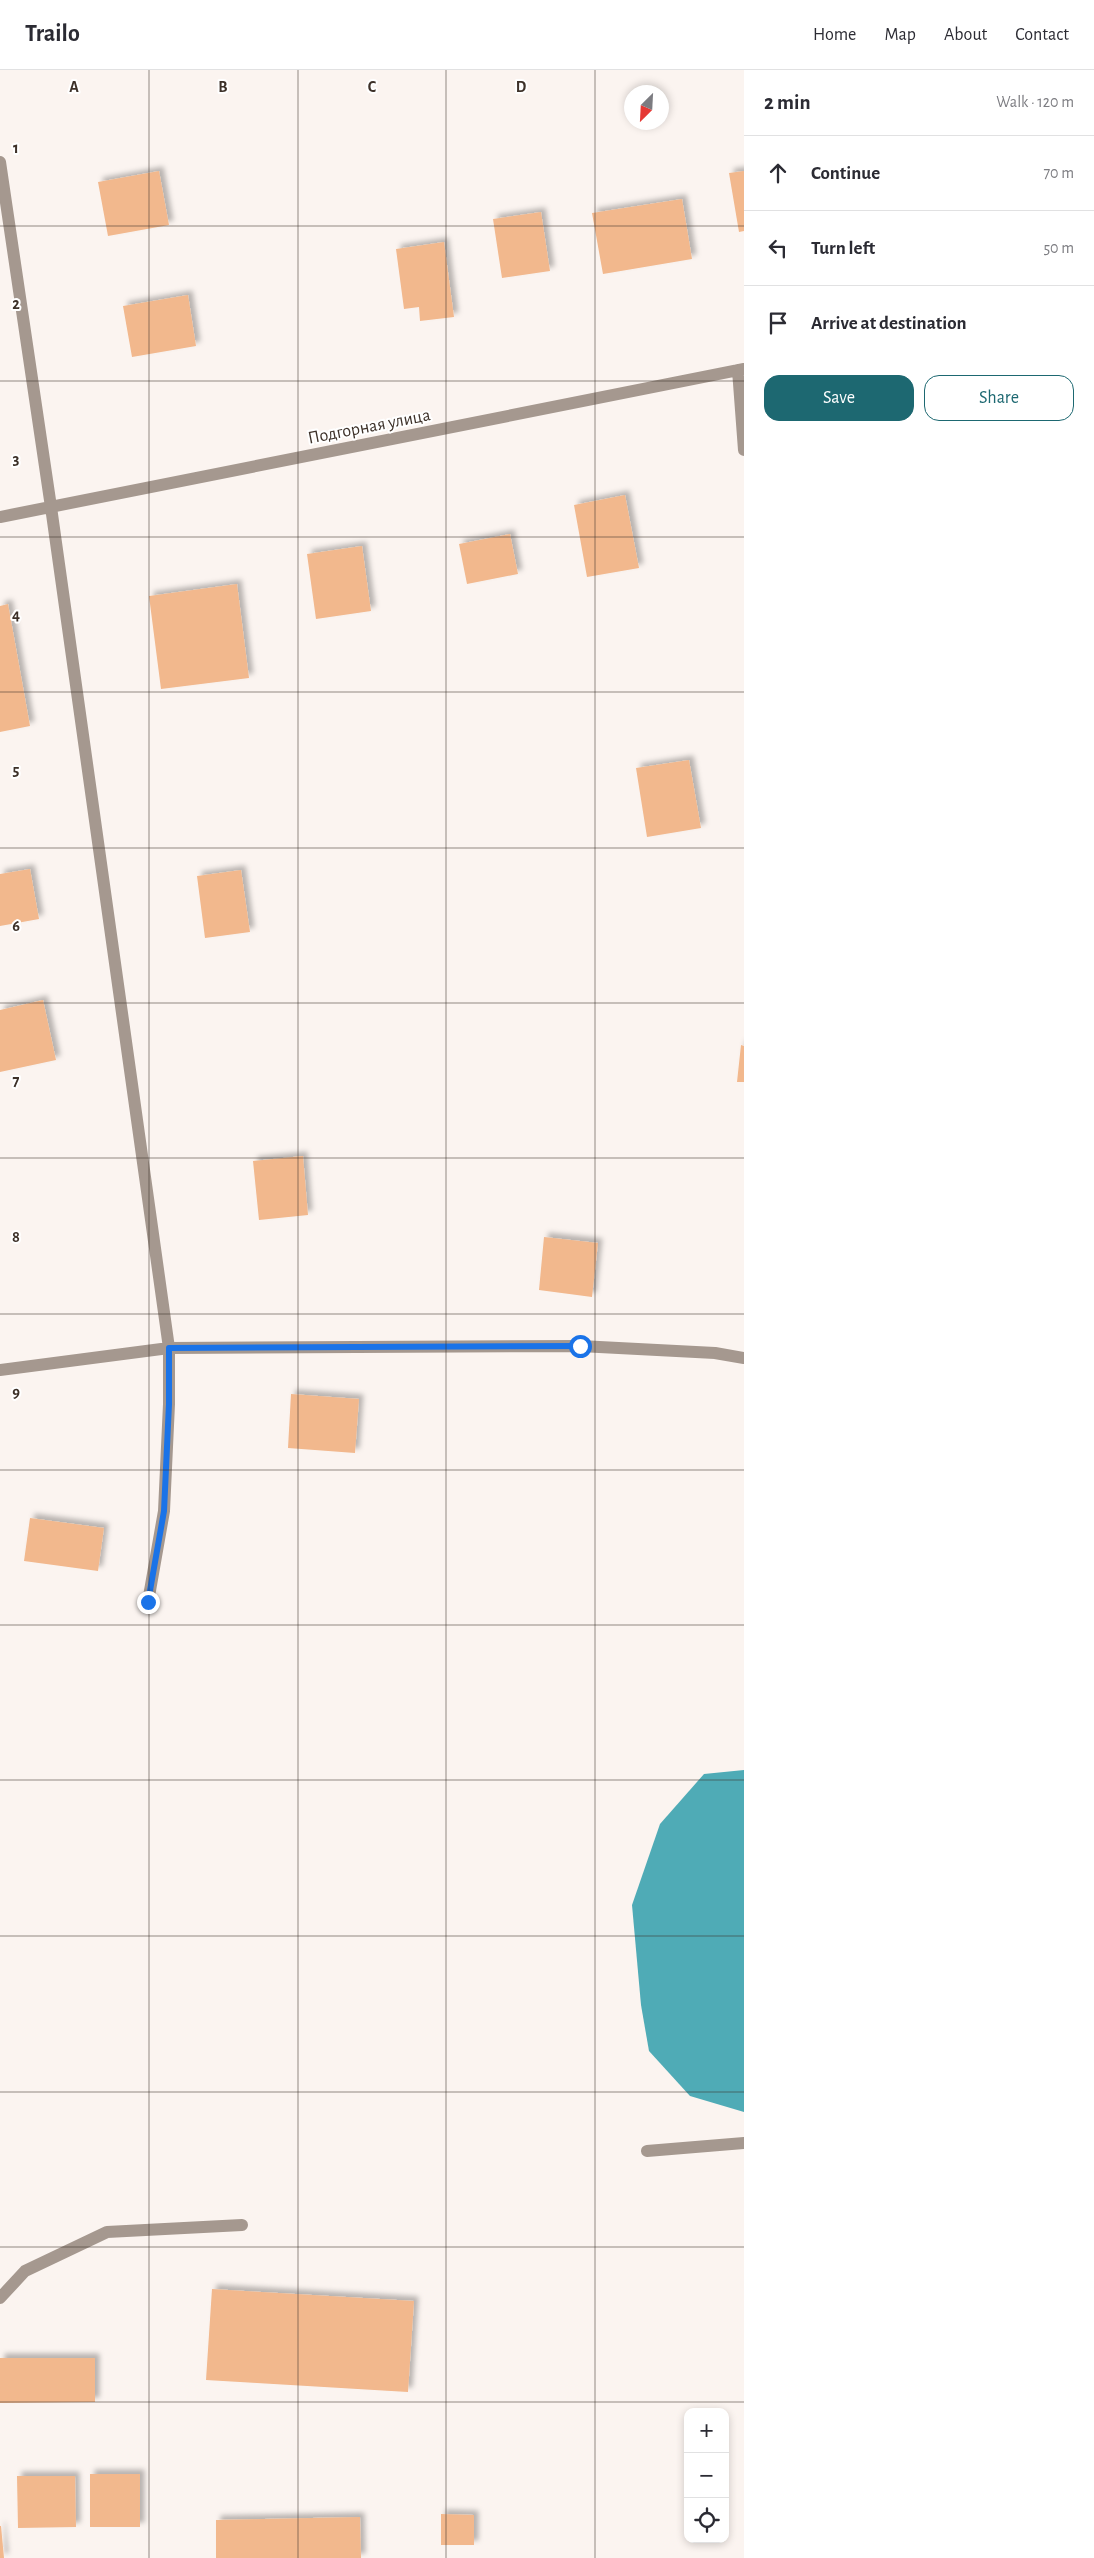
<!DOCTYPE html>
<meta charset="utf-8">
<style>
:root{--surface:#fff;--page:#f7f7f7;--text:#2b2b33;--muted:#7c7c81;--line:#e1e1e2;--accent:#1d6871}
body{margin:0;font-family:"Alegreya Sans",sans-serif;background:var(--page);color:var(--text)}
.controls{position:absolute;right:15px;bottom:15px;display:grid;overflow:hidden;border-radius:10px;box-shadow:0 2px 8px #0003}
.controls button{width:45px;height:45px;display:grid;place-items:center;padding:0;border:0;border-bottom:1px solid var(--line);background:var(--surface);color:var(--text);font:25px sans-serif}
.compass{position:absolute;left:624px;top:15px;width:45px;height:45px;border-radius:50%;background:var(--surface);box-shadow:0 2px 8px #0003;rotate:204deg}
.stop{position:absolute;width:15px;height:15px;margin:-11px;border:4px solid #1a73e8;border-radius:50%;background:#fff}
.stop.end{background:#1a73e8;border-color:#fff;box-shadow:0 1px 5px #0008}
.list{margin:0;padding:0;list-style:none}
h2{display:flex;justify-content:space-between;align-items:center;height:65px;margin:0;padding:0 20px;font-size:21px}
h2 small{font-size:16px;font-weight:400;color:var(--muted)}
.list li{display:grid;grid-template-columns:32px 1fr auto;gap:15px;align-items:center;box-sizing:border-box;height:75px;padding:0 20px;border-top:1px solid var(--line)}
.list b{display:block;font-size:19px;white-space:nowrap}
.list em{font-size:16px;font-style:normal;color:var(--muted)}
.actions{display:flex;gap:10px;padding:15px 20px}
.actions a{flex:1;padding:11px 0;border:1px solid var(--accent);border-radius:15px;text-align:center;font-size:18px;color:var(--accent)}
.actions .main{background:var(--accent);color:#fff}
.icon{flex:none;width:28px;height:28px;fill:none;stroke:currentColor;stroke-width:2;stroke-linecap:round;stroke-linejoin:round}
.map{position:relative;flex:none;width:744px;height:2488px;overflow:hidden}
header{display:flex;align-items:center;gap:30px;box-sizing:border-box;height:70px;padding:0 25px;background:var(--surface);border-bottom:1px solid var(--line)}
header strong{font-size:24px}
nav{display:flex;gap:28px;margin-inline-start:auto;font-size:18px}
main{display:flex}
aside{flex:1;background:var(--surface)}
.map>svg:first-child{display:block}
.water{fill:#4fabb6}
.building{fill:#f2b88d;filter:url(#shadow)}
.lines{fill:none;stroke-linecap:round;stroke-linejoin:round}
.lane{stroke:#a5988f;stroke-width:12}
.street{stroke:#a5988f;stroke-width:12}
.route{stroke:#1a73e8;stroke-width:6}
.grid{fill:none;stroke:#3d3129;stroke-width:1;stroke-opacity:0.55}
.labels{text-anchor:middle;stroke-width:4;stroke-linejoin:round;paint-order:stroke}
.street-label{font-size:18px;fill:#3d3129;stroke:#fff}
.grid-label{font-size:16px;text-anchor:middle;font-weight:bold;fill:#3d3129;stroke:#fff;stroke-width:4;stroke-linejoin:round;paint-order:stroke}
</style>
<header>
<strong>Trailo</strong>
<nav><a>Home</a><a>Map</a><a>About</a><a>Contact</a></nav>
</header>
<main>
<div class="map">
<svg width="744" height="2488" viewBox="0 0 744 2488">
<defs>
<filter id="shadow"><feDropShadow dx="4.5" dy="-4.5" stdDeviation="2.5" flood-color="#0004"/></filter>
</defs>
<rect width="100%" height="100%" fill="#fbf4f0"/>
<path class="water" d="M 744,1700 L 744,2042 L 690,2026 L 649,1981 L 641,1935 L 632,1835 L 660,1754 L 704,1704 Z"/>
<path class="building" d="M 159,101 L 169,155 L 108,166 L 98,112 Z
M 744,101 L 744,161 L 739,162 L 729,103 Z
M 682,129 L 692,189 L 603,204 L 592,143 Z
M 541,142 L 550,201 L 502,208 L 493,149 Z
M 444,172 L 454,247 L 420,251 L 419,237 L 404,239 L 396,179 Z
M 188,225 L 196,276 L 132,287 L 123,236 Z
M 625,425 L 639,498 L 587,507 L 574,435 Z
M 510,464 L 518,504 L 467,514 L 459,474 Z
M 362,476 L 371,541 L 316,549 L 307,484 Z
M 237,514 L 249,608 L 161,619 L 149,526 Z
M 8,534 L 30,656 L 0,662 L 0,536 Z
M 689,690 L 701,758 L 647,767 L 636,698 Z
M 30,799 L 39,849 L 0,856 L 0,804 Z
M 241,800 L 250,862 L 205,868 L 197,806 Z
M 43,930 L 56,990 L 0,1002 L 0,940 Z
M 741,975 L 744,976 L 744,1012 L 737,1012 Z
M 303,1086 L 308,1145 L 259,1150 L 253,1091 Z
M 544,1167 L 598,1173 L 592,1227 L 539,1220 Z
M 291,1324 L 359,1329 L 355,1383 L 288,1378 Z
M 30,1448 L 104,1458 L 98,1501 L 24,1491 Z
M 212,2219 L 414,2231 L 408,2322 L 206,2310 Z
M 0,2288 L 95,2288 L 95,2332 L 0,2333 Z
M 90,2404 L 140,2404 L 140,2457 L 90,2457 Z
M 17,2406 L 75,2406 L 76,2457 L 18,2458 Z
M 441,2444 L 474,2445 L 474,2475 L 441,2475 Z
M 360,2447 L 361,2488 L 216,2488 L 216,2450 Z
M 0,2456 L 1,2456 L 4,2488 L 0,2488 Z"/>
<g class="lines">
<path class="lane" d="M 148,1532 L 164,1441 L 169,1334 L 169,1278
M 647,2081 L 744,2073
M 0,2228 L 25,2201 L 107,2162 L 242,2155"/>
<path class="street" d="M 0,92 L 51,437 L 169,1278
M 738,300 L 744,380
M 0,447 L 744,299
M 0,1300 L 169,1278 L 580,1276 L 715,1283 L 744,1288"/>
</g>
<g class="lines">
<path class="route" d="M 148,1532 L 164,1441 L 169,1334 L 169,1278 L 580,1276"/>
</g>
<path class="grid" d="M 149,0 L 149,2488M 298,0 L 298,2488M 446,0 L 446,2488M 595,0 L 595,2488M 0,156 L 744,156M 0,311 L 744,311M 0,467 L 744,467M 0,622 L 744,622M 0,778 L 744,778M 0,933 L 744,933M 0,1088 L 744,1088M 0,1244 L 744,1244M 0,1400 L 744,1400M 0,1555 L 744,1555M 0,1710 L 744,1710M 0,1866 L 744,1866M 0,2022 L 744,2022M 0,2177 L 744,2177M 0,2332 L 744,2332"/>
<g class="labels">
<g class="street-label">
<text transform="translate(369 356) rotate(-11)" y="6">Подгорная улица</text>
</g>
</g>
<g class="grid-label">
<text x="74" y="22">A</text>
<text x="223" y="22">B</text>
<text x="372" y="22">C</text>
<text x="521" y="22">D</text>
<text x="16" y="83">1</text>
<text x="16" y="239">2</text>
<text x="16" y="394">3</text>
<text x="16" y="550">4</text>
<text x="16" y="705">5</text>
<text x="16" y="861">6</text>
<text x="16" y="1016">7</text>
<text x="16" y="1172">8</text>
<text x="16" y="1327">9</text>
</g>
</svg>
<div class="controls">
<button>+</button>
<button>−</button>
<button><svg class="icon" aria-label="locate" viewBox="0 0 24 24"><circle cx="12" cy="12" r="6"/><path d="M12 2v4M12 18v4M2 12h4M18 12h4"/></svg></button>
</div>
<svg class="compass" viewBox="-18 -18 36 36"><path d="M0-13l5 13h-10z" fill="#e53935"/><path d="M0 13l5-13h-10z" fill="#7c7c81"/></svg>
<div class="stop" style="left:580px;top:1276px"></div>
<div class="stop end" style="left:148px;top:1532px"></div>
</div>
<aside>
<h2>2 min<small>Walk · 120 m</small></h2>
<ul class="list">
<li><svg class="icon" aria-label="ahead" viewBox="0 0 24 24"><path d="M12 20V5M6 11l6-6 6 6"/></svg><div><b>Continue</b></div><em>70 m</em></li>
<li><svg class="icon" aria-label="left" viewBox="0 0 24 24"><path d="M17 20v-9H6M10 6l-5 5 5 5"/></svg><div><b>Turn left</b></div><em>50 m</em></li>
<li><svg class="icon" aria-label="arrive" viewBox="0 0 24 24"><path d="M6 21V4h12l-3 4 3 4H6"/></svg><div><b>Arrive at destination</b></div></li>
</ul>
<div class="actions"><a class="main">Save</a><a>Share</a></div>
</aside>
</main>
